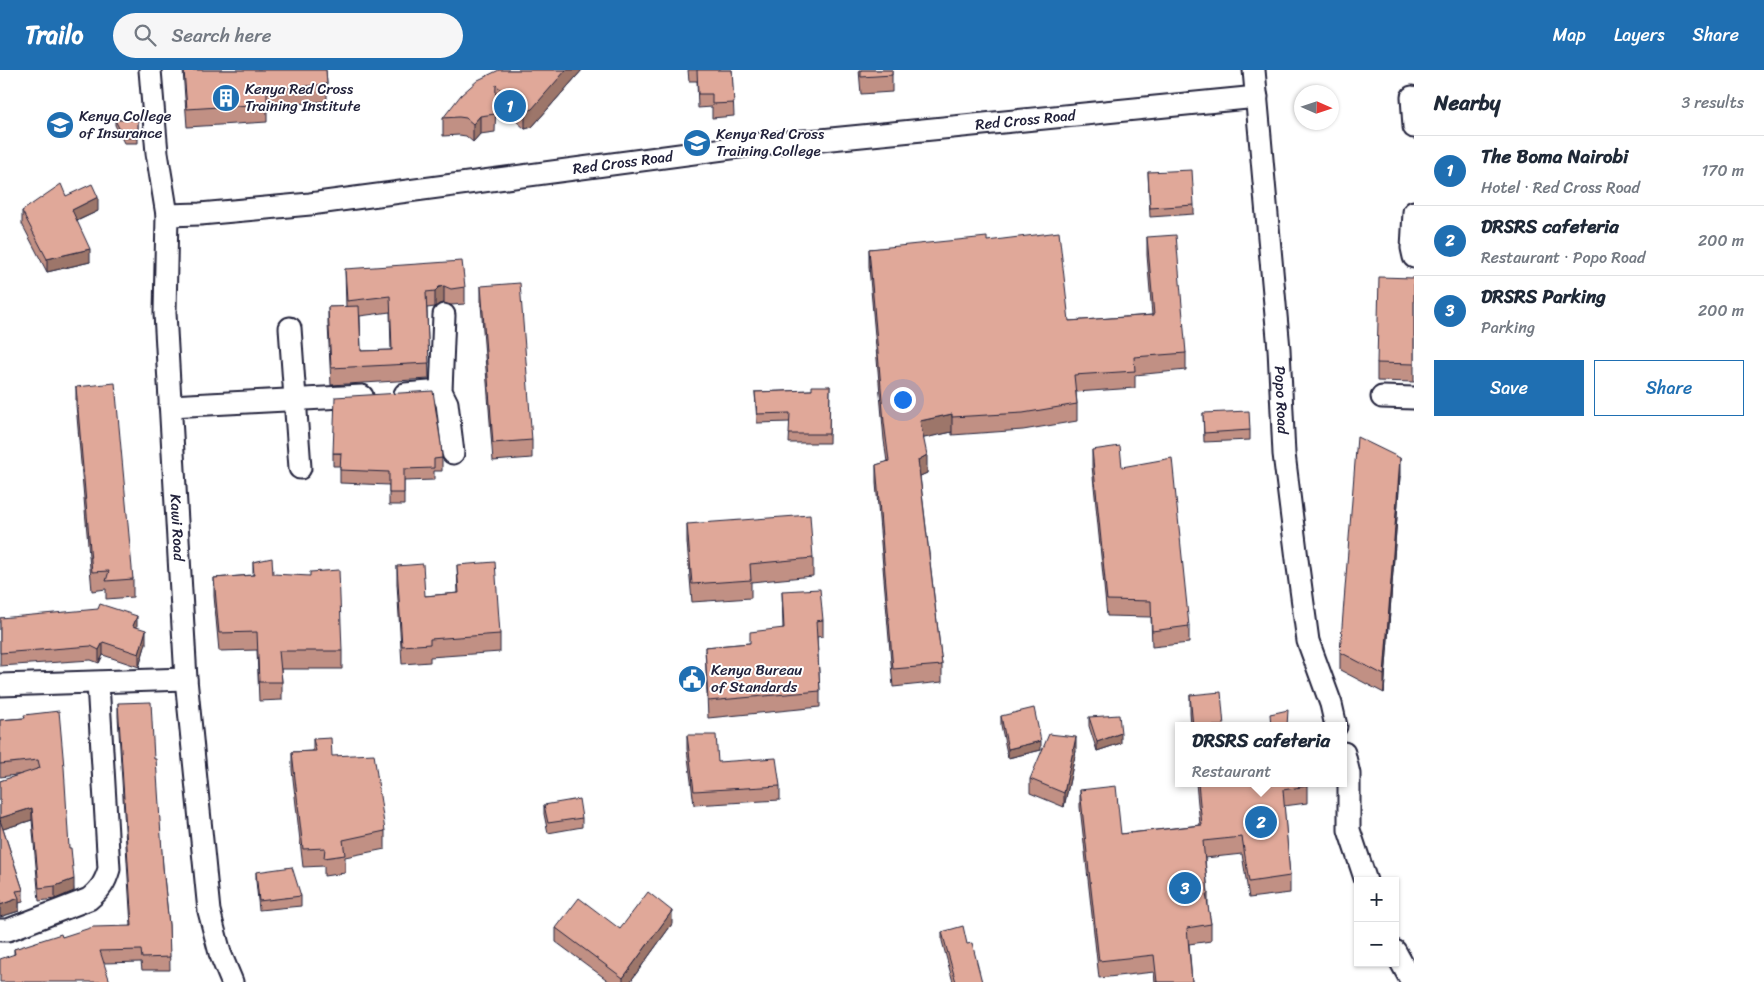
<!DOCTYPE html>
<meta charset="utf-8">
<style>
:root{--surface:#fff;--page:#f6f6f7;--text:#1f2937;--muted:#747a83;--line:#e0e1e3;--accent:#1f6fb2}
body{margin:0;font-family:Sriracha,sans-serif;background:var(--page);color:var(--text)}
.controls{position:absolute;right:15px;bottom:15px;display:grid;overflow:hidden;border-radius:0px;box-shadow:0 1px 4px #0004}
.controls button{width:45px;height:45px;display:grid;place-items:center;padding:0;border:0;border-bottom:1px solid var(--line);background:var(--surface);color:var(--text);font:25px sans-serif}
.compass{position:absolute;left:1294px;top:15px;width:45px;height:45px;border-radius:50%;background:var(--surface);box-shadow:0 1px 4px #0004;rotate:93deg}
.you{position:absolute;left:902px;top:329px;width:18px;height:18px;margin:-12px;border:4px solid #fff;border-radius:50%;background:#1a73e8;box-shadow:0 0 0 8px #1a73e833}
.badge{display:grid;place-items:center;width:32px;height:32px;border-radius:50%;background:var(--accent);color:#fff;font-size:16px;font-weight:700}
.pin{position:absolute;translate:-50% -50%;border:2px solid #fff;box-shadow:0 1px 5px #0006}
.popup{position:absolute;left:1175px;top:652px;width:172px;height:65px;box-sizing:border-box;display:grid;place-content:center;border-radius:0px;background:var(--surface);filter:drop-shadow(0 1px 4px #0005);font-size:16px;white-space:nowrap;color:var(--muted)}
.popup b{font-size:19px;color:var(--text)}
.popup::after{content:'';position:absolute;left:50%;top:100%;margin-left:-10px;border:10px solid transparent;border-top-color:var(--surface)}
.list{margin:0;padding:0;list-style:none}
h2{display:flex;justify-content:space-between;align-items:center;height:65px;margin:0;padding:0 20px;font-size:21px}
h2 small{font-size:16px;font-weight:400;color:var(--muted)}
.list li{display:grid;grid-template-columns:32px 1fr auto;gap:15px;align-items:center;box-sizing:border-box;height:70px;padding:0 20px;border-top:1px solid var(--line)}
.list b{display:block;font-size:19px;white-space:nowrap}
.list p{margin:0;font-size:16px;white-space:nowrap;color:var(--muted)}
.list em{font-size:16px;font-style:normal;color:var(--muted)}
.actions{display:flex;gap:10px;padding:15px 20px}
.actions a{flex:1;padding:11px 0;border:1px solid var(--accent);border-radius:0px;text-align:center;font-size:18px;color:var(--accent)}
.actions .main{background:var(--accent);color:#fff}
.icon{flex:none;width:28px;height:28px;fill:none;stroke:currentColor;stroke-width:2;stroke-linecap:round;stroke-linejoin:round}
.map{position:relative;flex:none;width:1414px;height:912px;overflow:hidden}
header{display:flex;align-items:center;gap:30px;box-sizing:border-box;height:70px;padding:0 25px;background:var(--accent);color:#fff}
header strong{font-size:24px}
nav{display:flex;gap:28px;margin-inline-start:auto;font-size:18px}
.search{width:350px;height:45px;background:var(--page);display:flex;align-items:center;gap:12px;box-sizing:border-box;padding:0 18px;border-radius:28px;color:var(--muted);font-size:19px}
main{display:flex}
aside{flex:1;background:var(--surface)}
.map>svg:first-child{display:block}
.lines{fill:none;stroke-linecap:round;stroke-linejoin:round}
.minor-casing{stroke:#22223b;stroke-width:25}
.minor{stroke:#fff;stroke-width:21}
.wall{fill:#c19084;stroke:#22223b;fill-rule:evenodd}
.shaded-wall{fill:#9d766b;stroke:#22223b}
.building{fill:#e0a899;stroke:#22223b}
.labels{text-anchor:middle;stroke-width:4;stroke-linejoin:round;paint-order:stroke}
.poi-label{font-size:15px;fill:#22223b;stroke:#fff;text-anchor:start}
.street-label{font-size:15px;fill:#22223b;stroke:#fff}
</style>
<header>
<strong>Trailo</strong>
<div class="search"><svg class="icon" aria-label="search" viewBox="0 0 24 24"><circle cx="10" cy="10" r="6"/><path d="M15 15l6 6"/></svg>Search here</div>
<nav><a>Map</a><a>Layers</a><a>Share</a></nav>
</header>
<main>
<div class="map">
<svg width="1414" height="912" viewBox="0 0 1414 912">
<rect width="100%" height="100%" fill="#fff"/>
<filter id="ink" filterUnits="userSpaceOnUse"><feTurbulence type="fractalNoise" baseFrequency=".02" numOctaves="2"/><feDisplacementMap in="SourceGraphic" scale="10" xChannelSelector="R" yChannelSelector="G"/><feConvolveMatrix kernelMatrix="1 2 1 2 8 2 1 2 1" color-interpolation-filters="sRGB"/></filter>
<g filter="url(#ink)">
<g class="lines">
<defs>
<g id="minor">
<path id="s1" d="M 150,0 L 157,83 L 167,145 L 165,243 L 186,609 L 209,841 L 220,883 L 232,912"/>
<path id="s2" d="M 1254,0 L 1279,279 L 1284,384 L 1298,497 L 1308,571 L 1331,634 L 1336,656"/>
<path d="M 1412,27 L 1414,57"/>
<path d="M 1414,142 L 1412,178 L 1414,187"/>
<path id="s3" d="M 167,145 L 200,144 L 310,134 L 770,73 L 821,70 L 1257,27"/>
<path d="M 444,245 L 441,321 L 447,333 L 453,383"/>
<path d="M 290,258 L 300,398"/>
<path d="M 405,324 L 441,321"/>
<path d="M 1382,327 L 1414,328"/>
<path d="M 170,336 L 362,326"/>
<path d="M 0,615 L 186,609"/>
<path d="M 1344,683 L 1349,704 L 1349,760 L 1366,811"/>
<path d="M 0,860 L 8,860 L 89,829 C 100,820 105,813 109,799 L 98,613"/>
<path d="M 1395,881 L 1412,912"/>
</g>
</defs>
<use href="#minor" class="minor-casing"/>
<use href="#minor" class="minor"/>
</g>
<path class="wall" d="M 183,0 L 326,0 L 327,14 L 327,31 L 267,37 L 267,52 L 187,57 Z
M 499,0 L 582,0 L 532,57 L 525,59 L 496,33 L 495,62 L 480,64 L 473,72 L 466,66 L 459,65 L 443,66 L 443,48 Z
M 688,0 L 732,0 L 734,46 L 712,48 L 712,37 L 698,38 L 697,11 L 689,11 Z
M 859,0 L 892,0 L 892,22 L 861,24 Z
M 115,50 L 138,50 L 138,73 L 124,73 L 115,55 Z
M 1148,102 L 1194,135 L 1194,144 L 1150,147 Z
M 66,126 L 98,141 L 77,151 L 90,192 L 47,202 L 22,154 L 22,141 Z
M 1147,167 L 1186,283 L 1186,300 L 1135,305 L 1135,318 L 1076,322 L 1077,334 L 1077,351 L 1023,360 L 952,365 L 952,362 L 923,368 L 927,403 L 920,406 L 942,595 L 942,612 L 893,617 L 876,413 L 876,395 L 887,392 L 884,370 L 869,197 L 869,179 L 987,171 L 1069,251 L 1152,245 L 1147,185 Z
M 345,199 L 465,217 L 465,234 L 451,235 L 444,233 L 439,234 L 435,237 L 427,238 L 429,309 L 331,315 L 328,254 L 328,237 L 346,237 ZM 390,242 L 391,280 L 361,281 L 360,246 Z
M 1414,208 L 1414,312 L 1377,311 L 1377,293 Z
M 481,216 L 532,370 L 532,388 L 493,391 L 481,234 Z
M 830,316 L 829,373 L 789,373 L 790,352 L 757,353 L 755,322 L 812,320 Z
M 76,317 L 133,509 L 133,527 L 106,529 L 106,519 L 92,521 L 76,335 Z
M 1203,343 L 1250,360 L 1250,370 L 1204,372 Z
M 1092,380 L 1122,397 L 1189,556 L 1189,573 L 1152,577 L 1151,547 L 1107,546 L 1092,396 Z
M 333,383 L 442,388 L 442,401 L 434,401 L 434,410 L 404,411 L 404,435 L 389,435 L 389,415 L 340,413 L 340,396 L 333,396 Z
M 1400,406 L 1384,623 L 1340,600 L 1340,582 Z
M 687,454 L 813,488 L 813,506 L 751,512 L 751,528 L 692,532 L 687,472 Z
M 253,492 L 273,504 L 342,581 L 342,599 L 281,599 L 282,612 L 282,630 L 259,631 L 257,580 L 219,581 L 214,526 L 214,508 L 253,505 Z
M 457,495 L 500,564 L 500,582 L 430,587 L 430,592 L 402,594 L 397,514 L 397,496 L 425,526 L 458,523 Z
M 782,521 L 823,550 L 823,566 L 817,567 L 820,621 L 820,637 L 708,648 L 705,577 L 750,573 L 783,558 Z
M 0,548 L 137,557 L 146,573 L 139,597 L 103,585 L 99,593 L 91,590 L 0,596 Z
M 1190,625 L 1224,656 L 1191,656 L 1190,642 Z
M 118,633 L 154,689 L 163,797 L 169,855 L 170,900 L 142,900 L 141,892 L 104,893 L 14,884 L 14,879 L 62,867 L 131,856 L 118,646 Z
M 1001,646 L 1041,680 L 1008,688 L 1001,655 Z
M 1089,647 L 1121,673 L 1097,681 L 1089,656 Z
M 24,648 L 69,778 L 74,821 L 55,829 L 39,831 L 32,750 L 3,759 L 23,820 L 23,832 L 19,833 L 19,841 L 0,847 L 0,711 L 24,704 L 0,707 L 0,650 Z
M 687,665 L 718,692 L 780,716 L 780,730 L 694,735 L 687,679 Z
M 313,669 L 332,686 L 385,761 L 385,779 L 345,787 L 345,803 L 324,806 L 324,796 L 303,797 L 292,700 L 292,682 L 313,681 Z
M 1076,681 L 1064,737 L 1030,723 L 1030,709 Z
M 1196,713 L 1307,713 L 1307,733 L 1284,736 L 1290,806 L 1290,823 L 1249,828 L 1242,784 L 1205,788 L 1208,824 L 1208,837 L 1211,854 L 1211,871 L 1189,874 L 1192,912 L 1155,912 L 1154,902 L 1099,908 L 1080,737 L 1080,720 L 1121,764 L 1200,755 Z
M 544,735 L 582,748 L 582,757 L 548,763 L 544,744 Z
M 256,802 L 301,826 L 301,836 L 259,840 L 256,811 Z
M 672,854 L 630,912 L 610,912 L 556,872 L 556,858 L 620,859 Z
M 942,862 L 967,874 L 982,912 L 953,912 L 942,871 Z"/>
<path class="shaded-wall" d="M 566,0 L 582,0 L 532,57 L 525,59 L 525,41 Z
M 480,46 L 480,64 L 473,72 L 473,54 Z
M 98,127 L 98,141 L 72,153 L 72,140 Z
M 90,179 L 90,192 L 47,202 L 47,189 Z
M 444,216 L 444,233 L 439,234 L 435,237 L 435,221 L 439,217 Z
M 952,344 L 952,362 L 920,369 L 920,351 Z
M 927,385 L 927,403 L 918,407 L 918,390 Z
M 1400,388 L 1400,406 L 1384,623 L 1384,605 Z
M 137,546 L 137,560 L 133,556 Z
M 146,560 L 146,573 L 139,597 L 139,584 Z
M 103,572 L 103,585 L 99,593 L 99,580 Z
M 1121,663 L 1121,673 L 1097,681 L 1097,672 Z
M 1076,667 L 1076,681 L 1064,737 L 1064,723 Z
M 1041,671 L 1041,680 L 1008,688 L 1008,679 Z
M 32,738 L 32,750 L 0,760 L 0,748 Z
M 74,809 L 74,821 L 55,829 L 55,816 Z
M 19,828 L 19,841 L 0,847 L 0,835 Z
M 672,841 L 672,854 L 630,912 L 623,912 L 623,908 Z"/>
<path class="building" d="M 184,0 L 326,0 L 327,14 L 267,20 L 267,34 L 187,39 Z
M 499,0 L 566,0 L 532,39 L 525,41 L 496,15 L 495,44 L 480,46 L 473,54 L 466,48 L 459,47 L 443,48 L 461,25 L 478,10 Z
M 697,0 L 732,0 L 734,33 L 712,34 L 712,24 L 698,24 Z
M 861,0 L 892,0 L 892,5 L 861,7 Z
M 115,50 L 138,50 L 138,68 L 124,68 Z
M 1192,100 L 1194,135 L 1150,138 L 1148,102 Z
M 61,114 L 66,126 L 92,114 L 98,127 L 72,140 L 90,179 L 47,189 L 22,141 Z
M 1059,162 L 1069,251 L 1154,245 L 1147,167 L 1176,165 L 1186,283 L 1134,287 L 1135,301 L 1074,305 L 1077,334 L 1023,343 L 952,347 L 952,344 L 920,351 L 927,385 L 918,390 L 942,595 L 893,599 L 876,395 L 889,391 L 884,352 L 869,179 L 987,167 L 987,171 Z
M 462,191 L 465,217 L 451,219 L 444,216 L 439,217 L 435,221 L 426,222 L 429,293 L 331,298 L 328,237 L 359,236 L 361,281 L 392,280 L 390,226 L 347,231 L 345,199 Z
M 1379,207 L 1414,208 L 1414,294 L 1377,293 Z
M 520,213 L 532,370 L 493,373 L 481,216 Z
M 115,313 L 133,509 L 106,511 L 109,501 L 92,502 L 76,317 Z
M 812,316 L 830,316 L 829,364 L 789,364 L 790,343 L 757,344 L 755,322 L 812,320 Z
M 433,321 L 441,374 L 442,388 L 434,389 L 434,398 L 404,399 L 404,423 L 389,423 L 389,402 L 340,400 L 341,383 L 333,383 L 335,327 Z
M 1249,341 L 1250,360 L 1204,363 L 1203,343 Z
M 1357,367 L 1400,388 L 1384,605 L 1340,582 Z
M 1120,376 L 1122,397 L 1172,388 L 1189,556 L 1152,561 L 1151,531 L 1107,530 L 1092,380 Z
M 810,445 L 813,488 L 750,494 L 751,510 L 692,514 L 687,454 Z
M 272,488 L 273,504 L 310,506 L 310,502 L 339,500 L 342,581 L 279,581 L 282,612 L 259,612 L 257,562 L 219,563 L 214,508 L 254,505 L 253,492 Z
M 495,492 L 500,564 L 430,569 L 430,574 L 402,576 L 397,496 L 423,494 L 425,526 L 459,523 L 457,495 Z
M 820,519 L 823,550 L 816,551 L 820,621 L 708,631 L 705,577 L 750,573 L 750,562 L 784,558 L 782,521 Z
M 100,534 L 137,546 L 133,556 L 146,560 L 139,584 L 103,572 L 99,580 L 91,576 L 0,583 L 0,548 L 98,539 Z
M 1221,622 L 1224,656 L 1193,656 L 1190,625 Z
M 151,632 L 154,689 L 156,689 L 163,797 L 169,855 L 170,887 L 142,888 L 141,880 L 100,881 L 110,912 L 0,912 L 0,889 L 15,884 L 14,879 L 61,864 L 62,867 L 93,857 L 132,856 L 118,633 Z
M 1034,638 L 1041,671 L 1008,679 L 1001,646 Z
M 1288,640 L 1287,656 L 1271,656 L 1270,644 Z
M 59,641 L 64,697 L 69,778 L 71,778 L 74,809 L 55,816 L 39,818 L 32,738 L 0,748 L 0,711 L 40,698 L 38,690 L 0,694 L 0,650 L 25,648 L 24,645 Z
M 1119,645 L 1121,663 L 1097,672 L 1089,647 Z
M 1049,664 L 1076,667 L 1064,723 L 1030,709 Z
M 687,665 L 716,665 L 718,692 L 776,688 L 780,716 L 694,721 Z
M 331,668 L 332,686 L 374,684 L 385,761 L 343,770 L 345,785 L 324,788 L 325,778 L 303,779 L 292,682 L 316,681 L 313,669 Z
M 1198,713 L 1307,713 L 1307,716 L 1283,720 L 1290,806 L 1249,812 L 1242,767 L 1203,771 L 1208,824 L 1206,824 L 1211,854 L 1187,858 L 1192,912 L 1157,912 L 1154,885 L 1099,891 L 1080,720 L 1116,716 L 1121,764 L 1202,755 Z
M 579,729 L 582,748 L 548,753 L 544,735 Z
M 0,750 L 23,820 L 16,821 L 19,828 L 0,835 Z
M 292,797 L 301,826 L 259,831 L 256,802 Z
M 648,822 L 672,841 L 623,908 L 556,858 L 579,828 L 620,859 Z
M 963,856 L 967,874 L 972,873 L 982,912 L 956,912 L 942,862 Z"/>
</g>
<defs>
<symbol id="building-disc" viewBox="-11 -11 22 22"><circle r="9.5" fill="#1f6fb2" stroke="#fff"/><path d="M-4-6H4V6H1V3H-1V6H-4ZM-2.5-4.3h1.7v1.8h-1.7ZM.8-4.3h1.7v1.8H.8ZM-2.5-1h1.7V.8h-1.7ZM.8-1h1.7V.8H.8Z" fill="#fff"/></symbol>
<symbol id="university-disc" viewBox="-11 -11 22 22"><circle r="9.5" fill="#1f6fb2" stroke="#fff"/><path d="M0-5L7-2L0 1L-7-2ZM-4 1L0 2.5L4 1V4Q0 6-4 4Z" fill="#fff"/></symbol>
<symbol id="civic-disc" viewBox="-11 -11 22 22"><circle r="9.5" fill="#1f6fb2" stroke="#fff"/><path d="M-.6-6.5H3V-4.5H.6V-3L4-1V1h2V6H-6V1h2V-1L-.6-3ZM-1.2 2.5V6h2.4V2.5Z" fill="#fff"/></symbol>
</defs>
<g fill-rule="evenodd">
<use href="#building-disc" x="210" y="12" width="32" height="32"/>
<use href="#university-disc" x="44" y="39" width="32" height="32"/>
<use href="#university-disc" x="681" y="57" width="32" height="32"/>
<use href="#civic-disc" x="676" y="593" width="32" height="32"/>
</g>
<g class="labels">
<g class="poi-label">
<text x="245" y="24">Kenya Red Cross<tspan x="245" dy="17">Training Institute</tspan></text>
<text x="79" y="51">Kenya College<tspan x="79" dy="17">of Insurance</tspan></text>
<text x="716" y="69">Kenya Red Cross<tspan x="716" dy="17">Training College</tspan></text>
<text x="711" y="605">Kenya Bureau<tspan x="711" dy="17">of Standards</tspan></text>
</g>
<g class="street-label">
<text dy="5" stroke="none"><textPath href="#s3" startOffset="864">Red Cross Road</textPath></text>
<text dy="5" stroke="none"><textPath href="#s3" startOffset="459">Red Cross Road</textPath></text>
<text dy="5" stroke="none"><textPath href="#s2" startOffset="331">Popo Road</textPath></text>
<text dy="5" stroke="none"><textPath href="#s1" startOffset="459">Kawi Road</textPath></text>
</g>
</g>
</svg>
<div class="controls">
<button>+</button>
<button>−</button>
</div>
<svg class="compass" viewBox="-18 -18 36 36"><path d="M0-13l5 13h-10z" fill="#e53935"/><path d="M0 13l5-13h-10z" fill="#747a83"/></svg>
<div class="you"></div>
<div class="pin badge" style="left:510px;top:36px">1</div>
<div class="pin badge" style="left:1261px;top:752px">2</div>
<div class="popup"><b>DRSRS cafeteria</b>Restaurant</div>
<div class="pin badge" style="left:1185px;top:818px">3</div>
</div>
<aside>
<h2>Nearby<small>3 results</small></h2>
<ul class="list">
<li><span class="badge">1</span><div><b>The Boma Nairobi</b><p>Hotel · Red Cross Road</p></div><em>170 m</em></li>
<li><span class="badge">2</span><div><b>DRSRS cafeteria</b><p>Restaurant · Popo Road</p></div><em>200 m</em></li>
<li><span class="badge">3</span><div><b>DRSRS Parking</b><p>Parking</p></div><em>200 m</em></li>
</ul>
<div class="actions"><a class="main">Save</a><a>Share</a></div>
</aside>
</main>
